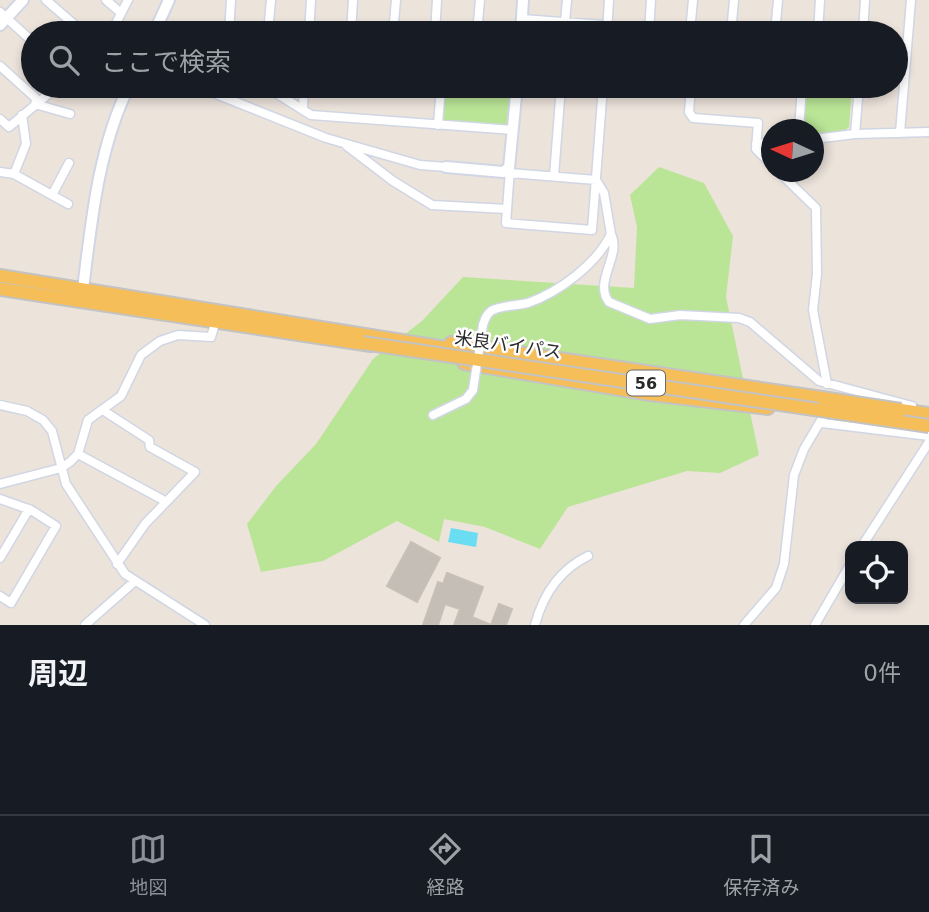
<!DOCTYPE html>
<html lang="ja">
<meta charset="utf-8">
<style>
:root{--surface:#171b24;--page:#242831;--text:#f1f3f6;--muted:#9ea1a6;--line:#363941;--accent:#8c9099}
body{margin:0;font-family:"DejaVu Sans","Noto Sans JP",sans-serif;background:var(--page);color:var(--text)}
.controls{position:absolute;right:21px;bottom:21px;display:grid;overflow:hidden;border-radius:14px;box-shadow:0 4px 10px #0003}
.controls button{width:63px;height:63px;display:grid;place-items:center;padding:0;border:0;border-bottom:2px solid var(--line);background:var(--surface);color:var(--text);font:35px sans-serif}
.compass{position:absolute;left:761px;top:119px;width:63px;height:63px;border-radius:50%;background:var(--surface);box-shadow:0 4px 10px #0003;rotate:274deg}
.list{margin:0;padding:0;list-style:none}
h2{display:flex;justify-content:space-between;align-items:center;height:91px;margin:0;padding:0 28px;font-size:30px}
h2 small{font-size:23px;font-weight:400;color:var(--muted)}
.icon{flex:none;width:38px;height:38px;fill:none;stroke:currentColor;stroke-width:2;stroke-linecap:round;stroke-linejoin:round}
.map{position:relative;flex:none;width:929px;height:625px;overflow:hidden}
.search{position:absolute;background:var(--surface);box-shadow:0 4px 10px #0003;left:21px;right:21px;top:21px;height:77px;display:flex;align-items:center;gap:18px;box-sizing:border-box;padding:0 24px;border-radius:38px;color:var(--muted);font-size:26px}
.sheet{height:189px;background:var(--surface)}
nav{display:flex;justify-content:space-around;align-items:center;box-sizing:border-box;height:98px;border-top:2px solid var(--line);background:var(--surface);font-size:19px;color:var(--muted)}
nav a{display:grid;justify-items:center;gap:4px}
nav .on{color:var(--accent)}
.map>svg:first-child{display:block}
.green{fill:#bae596}
.water{fill:#6bddf2}
.building{fill:#c4beb7;stroke:#c8bfb5;stroke-width:2}
.lines{fill:none;stroke-linecap:round;stroke-linejoin:round}
.street-casing{stroke:#d0d6e3;stroke-width:11}
.secondary-casing{stroke:#d0d6e3;stroke-width:14}
.primary-casing{stroke:#c3c3c3;stroke-width:16}
.street{stroke:#fff;stroke-width:8}
.secondary{stroke:#fff;stroke-width:10}
.primary{stroke:#f5be58;stroke-width:12}
.street-bridge-casing{stroke:#d0d6e3;stroke-width:11;stroke-linecap:butt}
.primary-bridge-casing{stroke:#c3c3c3;stroke-width:16;stroke-linecap:butt}
.street-bridge{stroke:#fff;stroke-width:8}
.primary-bridge{stroke:#f5be58;stroke-width:12}
.labels{text-anchor:middle;stroke-width:5;stroke-linejoin:round;paint-order:stroke}
.shield{fill:#fff;stroke:#6a6a6a;stroke-width:2}
.shield-label{font-size:16px;font-weight:bold;fill:#2a2a2a}
.street-label{font-size:18px;fill:#2a2a2a;stroke:#fff}
</style>
<div class="map">
<svg width="929" height="625" viewBox="0 0 929 625">
<rect width="100%" height="100%" fill="#ece3db"/>
<path class="green" d="M 445,86 L 511,86 L 509,124 L 505,127 L 445,122 L 442,117 Z
M 805,86 L 852,86 L 849,127 L 844,131 L 814,135 L 814,130 L 802,130 Z
M 659,167 L 704,183 L 733,236 L 726,297 L 759,455 L 720,473 L 687,471 L 568,507 L 540,549 L 485,527 L 444,519 L 439,542 L 397,521 L 323,561 L 261,572 L 247,524 L 277,485 L 316,444 L 373,359 L 422,321 L 463,277 L 634,288 L 637,227 L 630,195 Z"/>
<path class="water" d="M 451,528 L 478,533 L 476,547 L 448,542 Z"/>
<path class="building" d="M 411,542 L 440,558 L 417,602 L 387,586 Z
M 447,573 L 483,587 L 472,617 L 491,625 L 454,625 L 460,609 L 445,604 L 438,625 L 423,625 L 438,582 L 443,584 Z
M 499,604 L 512,609 L 506,625 L 491,625 Z"/>
<g class="lines">
<defs>
<path id="street" d="M 46,0 L 84,33
M 106,0 L 121,13
M 0,12 L 33,42
M 522,19 L 714,33
M 649,32 L 651,0
M 690,32 L 693,0
M 111,33 L 128,0
M 143,33 L 154,33
M 229,33 L 231,0
M 268,33 L 271,0
M 309,33 L 311,0
M 351,33 L 353,0
M 393,33 L 396,0
M 435,33 L 437,0
M 477,33 L 480,0
M 564,33 L 567,0
M 607,33 L 609,0
M 731,33 L 734,0
M 775,33 L 778,0
M 818,33 L 820,0
M 863,33 L 865,0
M 0,66 L 39,101
M 196,86 L 326,138 L 420,165 L 446,167
M 265,86 L 311,115 L 513,130
M 691,86 L 689,112 L 693,118 L 758,123 L 756,149 L 772,165
M 35,104 L 70,114
M 303,110 L 304,86
M 0,119 L 9,127 L 58,86
M 438,125 L 441,86
M 799,130 L 802,86
M 900,133 L 911,0
M 855,134 L 859,86
M 814,139 L 855,134 L 929,132
M 756,144 L 772,143
M 347,146 L 393,181 L 432,205 L 507,209
M 510,169 L 506,223 L 592,230 L 603,86
M 0,172 L 14,174 L 68,204
M 779,172 L 816,208 L 817,274 L 813,310 L 827,384
M 14,174 L 26,144 L 22,115
M 554,176 L 561,86
M 52,195 L 69,163
M 611,234 C 622,255 593,282 609,302 L 650,319 L 680,315 L 739,318 L 750,322 L 819,381 L 912,406
M 483,325 C 485,319 486,315 491,311 C 501,305 516,306 528,303 C 559,292 597,264 611,234 L 604,193 L 596,180 L 510,173
M 0,405 L 27,411 L 43,420 L 52,431 L 66,484 L 125,574 L 205,625
M 104,411 L 149,440 L 150,447 L 195,472 L 145,524 L 117,564
M 433,415 L 466,399 L 473,390
M 822,423 L 929,436
M 78,454 L 165,501
M 0,484 L 61,468 L 70,462 L 78,454 L 88,420 L 121,396 L 141,355 L 160,341 L 178,335 L 211,337 L 216,320
M 0,499 L 31,510 L 56,526 L 11,603 L 0,596
M 862,546 L 929,442
M 0,558 L 29,509
M 85,625 L 135,581
M 535,625 C 543,595 559,570 588,556
M 744,625 L 776,588 L 784,564 L 794,475 L 804,449 L 827,410
M 815,625 L 850,565"/>
<path id="secondary" d="M 0,25 L 23,0
M 154,33 L 169,0
M 521,33 L 523,0
M 446,167 L 503,172 L 509,168 L 517,86
M 82,297 C 91,226 97,151 129,86"/>
<path id="primary" d="M 0,276 L 458,350
M 0,289 L 371,345
M 451,343 L 822,398
M 464,363 L 650,394 L 768,408
M 901,410 L 929,414"/>
</defs>
<use href="#street" class="street-casing"/>
<use href="#secondary" class="secondary-casing"/>
<use href="#primary" class="primary-casing"/>
<use href="#street" class="street"/>
<use href="#secondary" class="secondary"/>
<use href="#primary" class="primary"/>
<defs>
<path id="street-bridge" d="M 473,390 L 483,325"/>
<path id="primary-bridge" d="M 363,343 L 929,426
M 822,398 L 901,410"/>
</defs>
<use href="#street-bridge" class="street-bridge-casing"/>
<use href="#primary-bridge" class="primary-bridge-casing"/>
<use href="#street-bridge" class="street-bridge"/>
<use href="#primary-bridge" class="primary-bridge"/>
</g>
<g class="labels">
<rect class="shield" x="627" y="370.5" width="38" height="25" rx="5"/>
<g class="shield-label">
<text x="646" y="389">56</text>
</g>
<g class="street-label">
<text transform="translate(508 345) rotate(8)" y="6">米良バイパス</text>
</g>
</g>
</svg>
<div class="controls">
<button><svg class="icon" aria-label="locate" viewBox="0 0 24 24"><circle cx="12" cy="12" r="6"/><path d="M12 2v4M12 18v4M2 12h4M18 12h4"/></svg></button>
</div>
<svg class="compass" viewBox="-18 -18 36 36"><path d="M0-13l5 13h-10z" fill="#e53935"/><path d="M0 13l5-13h-10z" fill="#9ea1a6"/></svg>
<div class="search"><svg class="icon" aria-label="search" viewBox="0 0 24 24"><circle cx="10" cy="10" r="6"/><path d="M15 15l6 6"/></svg>ここで検索</div>
</div>
<section class="sheet">
<h2>周辺<small>0件</small></h2>
<ul class="list">
</ul>
</section>
<nav>
<a class="on"><svg class="icon" aria-label="map" viewBox="0 0 24 24"><path d="M3 6l6-2 6 2 6-2v14l-6 2-6-2-6 2zM9 4v14M15 6v14"/></svg>地図</a>
<a><svg class="icon" aria-label="directions" viewBox="0 0 24 24"><path d="M12 3l9 9-9 9-9-9zM9 14v-3h6M13 9l2 2-2 2"/></svg>経路</a>
<a><svg class="icon" aria-label="saved" viewBox="0 0 24 24"><path d="M7 4h10v16l-5-4-5 4z"/></svg>保存済み</a>
</nav>
